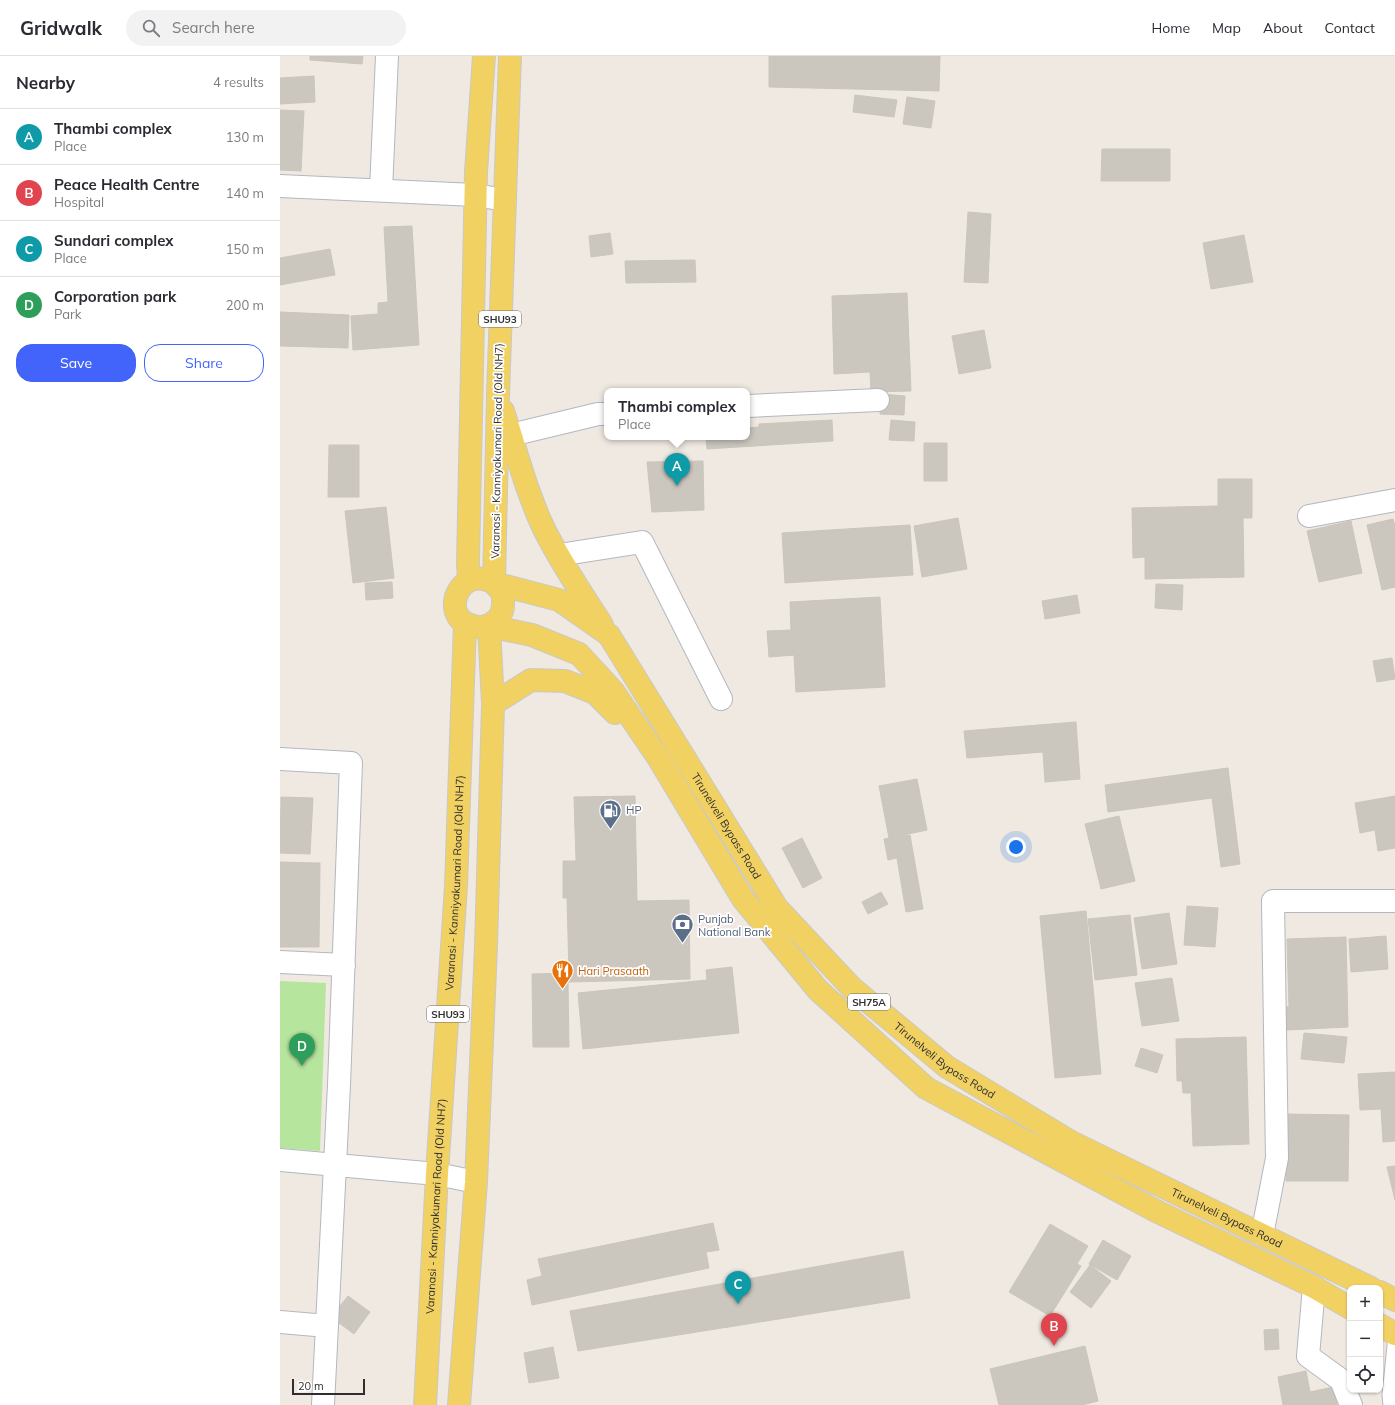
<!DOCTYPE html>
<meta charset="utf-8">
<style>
:root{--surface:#fff;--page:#f2f2f3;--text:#2b2b33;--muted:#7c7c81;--line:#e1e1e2;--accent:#4264fb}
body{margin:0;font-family:Mulish,sans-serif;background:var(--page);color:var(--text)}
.controls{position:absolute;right:12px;bottom:12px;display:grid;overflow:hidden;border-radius:8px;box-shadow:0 1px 3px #0004}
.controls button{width:36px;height:36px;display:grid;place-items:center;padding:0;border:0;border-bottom:1px solid var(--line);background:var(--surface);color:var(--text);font:20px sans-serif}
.scale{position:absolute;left:12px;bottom:10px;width:73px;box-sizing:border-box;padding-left:4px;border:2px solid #2e2e2e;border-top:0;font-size:11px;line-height:14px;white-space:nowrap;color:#2e2e2e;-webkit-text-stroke:3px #fff;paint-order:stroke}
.you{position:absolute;left:736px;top:791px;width:14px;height:14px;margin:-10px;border:3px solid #fff;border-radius:50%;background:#1a73e8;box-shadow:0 0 0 6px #1a73e833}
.badge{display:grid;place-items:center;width:26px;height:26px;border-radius:50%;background:var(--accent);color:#fff;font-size:13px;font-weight:700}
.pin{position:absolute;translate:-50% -33px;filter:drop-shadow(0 1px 2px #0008)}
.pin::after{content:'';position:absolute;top:21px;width:14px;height:12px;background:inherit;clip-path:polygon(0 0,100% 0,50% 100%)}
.popup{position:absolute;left:324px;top:332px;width:146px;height:52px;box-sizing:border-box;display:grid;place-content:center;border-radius:8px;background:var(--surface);filter:drop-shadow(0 1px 3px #0005);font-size:13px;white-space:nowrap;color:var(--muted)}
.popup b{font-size:15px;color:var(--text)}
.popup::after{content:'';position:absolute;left:50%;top:100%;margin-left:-8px;border:8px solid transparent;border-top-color:var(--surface)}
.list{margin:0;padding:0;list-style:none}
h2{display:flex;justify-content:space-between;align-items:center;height:52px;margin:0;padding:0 16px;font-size:17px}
h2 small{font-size:13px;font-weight:400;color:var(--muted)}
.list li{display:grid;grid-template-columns:26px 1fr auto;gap:12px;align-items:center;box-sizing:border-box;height:56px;padding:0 16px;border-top:1px solid var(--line)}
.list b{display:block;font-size:15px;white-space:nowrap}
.list p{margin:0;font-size:13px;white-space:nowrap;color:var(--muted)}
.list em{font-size:13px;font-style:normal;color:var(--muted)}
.actions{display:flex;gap:8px;padding:12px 16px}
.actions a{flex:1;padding:9px 0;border:1px solid var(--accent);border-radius:16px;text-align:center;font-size:14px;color:var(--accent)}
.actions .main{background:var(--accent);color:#fff}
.icon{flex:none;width:22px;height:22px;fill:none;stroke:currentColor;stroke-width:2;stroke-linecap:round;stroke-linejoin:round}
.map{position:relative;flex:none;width:1115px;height:1349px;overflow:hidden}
header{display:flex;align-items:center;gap:24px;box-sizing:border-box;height:56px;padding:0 20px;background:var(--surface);border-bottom:1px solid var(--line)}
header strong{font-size:19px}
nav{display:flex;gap:22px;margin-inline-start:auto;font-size:14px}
.search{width:280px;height:36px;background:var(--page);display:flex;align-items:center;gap:10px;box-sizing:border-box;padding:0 14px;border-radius:22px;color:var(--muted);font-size:15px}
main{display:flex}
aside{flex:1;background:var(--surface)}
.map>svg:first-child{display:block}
.green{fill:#b6e59e}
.building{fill:#cbc7bf;stroke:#cbc5ba}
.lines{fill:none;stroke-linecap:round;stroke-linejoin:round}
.service-casing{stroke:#b4b7c1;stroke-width:15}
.minor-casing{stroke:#b4b7c1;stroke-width:24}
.primary-casing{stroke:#c9c9c9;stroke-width:24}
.service{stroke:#fff;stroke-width:13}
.minor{stroke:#fff;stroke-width:22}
.primary{stroke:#f2d163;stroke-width:22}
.labels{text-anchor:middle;stroke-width:3.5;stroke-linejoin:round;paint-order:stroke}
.shield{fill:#fff;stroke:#6d6d6d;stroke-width:1}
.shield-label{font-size:10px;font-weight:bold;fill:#2e2e2e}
.street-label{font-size:11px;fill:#2e2e2e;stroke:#fff}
.service-label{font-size:11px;fill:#4e5e75;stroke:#fff;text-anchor:start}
.food-label{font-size:11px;fill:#c56008;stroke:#fff;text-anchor:start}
</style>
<header>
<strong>Gridwalk</strong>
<div class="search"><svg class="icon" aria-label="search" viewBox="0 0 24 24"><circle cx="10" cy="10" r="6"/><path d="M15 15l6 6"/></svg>Search here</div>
<nav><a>Home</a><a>Map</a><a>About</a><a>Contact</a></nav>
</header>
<main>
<aside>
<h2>Nearby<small>4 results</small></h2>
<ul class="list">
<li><span class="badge" style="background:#0f9aa8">A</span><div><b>Thambi complex</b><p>Place</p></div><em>130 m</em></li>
<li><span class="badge" style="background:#e0444e">B</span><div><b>Peace Health Centre</b><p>Hospital</p></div><em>140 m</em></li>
<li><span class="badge" style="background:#0f9aa8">C</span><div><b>Sundari complex</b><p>Place</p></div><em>150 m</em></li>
<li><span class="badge" style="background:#2e9e5b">D</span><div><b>Corporation park</b><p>Park</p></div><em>200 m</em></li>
</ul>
<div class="actions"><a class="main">Save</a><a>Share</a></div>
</aside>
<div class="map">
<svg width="1115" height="1349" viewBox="0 0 1115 1349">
<rect width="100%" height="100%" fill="#efe9e1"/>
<path class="green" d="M 0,925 L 46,927 L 40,1095 L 0,1092 Z"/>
<path class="building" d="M 30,0 L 83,0 L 82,8 L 30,4 Z
M 489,0 L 660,0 L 659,35 L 489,31 Z
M 34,20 L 35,46 L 0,48 L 0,22 Z
M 575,39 L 617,44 L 614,61 L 573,56 Z
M 627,41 L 655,45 L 651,72 L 623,68 Z
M 0,54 L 24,55 L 21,115 L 0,114 Z
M 822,93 L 890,93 L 890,125 L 821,125 Z
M 688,156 L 711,158 L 708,227 L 684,226 Z
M 132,170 L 139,289 L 73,294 L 71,260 L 98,258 L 98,247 L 108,246 L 104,171 Z
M 330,177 L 333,198 L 311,201 L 309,180 Z
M 964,179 L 973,226 L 931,233 L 923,187 Z
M 50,193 L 55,219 L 0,229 L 0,202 Z
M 415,204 L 416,226 L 346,227 L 345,205 Z
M 627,237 L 631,335 L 591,336 L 590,316 L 554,318 L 552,240 Z
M 0,256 L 69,259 L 68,292 L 0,290 Z
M 704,274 L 711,312 L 679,318 L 672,280 Z
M 601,338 L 625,340 L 624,359 L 600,358 Z
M 552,364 L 553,385 L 427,393 L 426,381 L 467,381 L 467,372 L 479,371 L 479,368 Z
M 611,364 L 635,366 L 634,385 L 609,384 Z
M 644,387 L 667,387 L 667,425 L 644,425 Z
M 49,389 L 79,389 L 79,441 L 48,441 Z
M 423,405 L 424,454 L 372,456 L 367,406 Z
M 938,423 L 972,423 L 972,462 L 963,462 L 964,521 L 865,523 L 865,501 L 853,502 L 852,452 L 938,450 Z
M 106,451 L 114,522 L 73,527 L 65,455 Z
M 678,462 L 687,513 L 642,521 L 634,470 Z
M 1113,463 L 1115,469 L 1115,531 L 1102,534 L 1087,469 Z
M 1071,465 L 1082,517 L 1039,526 L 1027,475 Z
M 630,469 L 633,519 L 505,527 L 502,477 Z
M 112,526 L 113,542 L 86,544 L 85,527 Z
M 876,528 L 903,529 L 902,554 L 875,552 Z
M 797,539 L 800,557 L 765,563 L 762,545 Z
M 600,541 L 605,631 L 516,636 L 514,599 L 489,601 L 487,575 L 511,574 L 510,546 Z
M 1112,602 L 1115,623 L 1097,626 L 1093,605 Z
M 796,666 L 800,723 L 765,726 L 763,696 L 687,702 L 684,675 Z
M 948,712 L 960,808 L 941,811 L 932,742 L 828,756 L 825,729 Z
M 637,723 L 647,774 L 609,782 L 599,730 Z
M 355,740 L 357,845 L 409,844 L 410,923 L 288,926 L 289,991 L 253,991 L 252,918 L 289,917 L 287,842 L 283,842 L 283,805 L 296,805 L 294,741 Z
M 1115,740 L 1115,792 L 1098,795 L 1095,774 L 1080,777 L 1075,747 Z
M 1,741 L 33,742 L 30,798 L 0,797 Z
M 839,760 L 855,825 L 821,833 L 805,768 Z
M 630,779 L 643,853 L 626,856 L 617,802 L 608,804 L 604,783 Z
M 522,782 L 542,822 L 523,832 L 502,792 Z
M 0,806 L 40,807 L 39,891 L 0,891 Z
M 601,836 L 608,848 L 588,858 L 582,846 Z
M 907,850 L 938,852 L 935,891 L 904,889 Z
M 806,855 L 821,1018 L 775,1022 L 760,860 Z
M 889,857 L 897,908 L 862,913 L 854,862 Z
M 850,859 L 857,919 L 815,924 L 808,863 Z
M 1106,880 L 1108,913 L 1071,916 L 1069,883 Z
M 1066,881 L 1068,971 L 1007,974 L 1006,951 L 1009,951 L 1007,883 Z
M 452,911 L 459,977 L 303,993 L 298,937 L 427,924 L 426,914 Z
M 892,922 L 899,965 L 862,970 L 855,927 Z
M 1024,977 L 1067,981 L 1064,1007 L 1021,1003 Z
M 966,981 L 969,1088 L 913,1090 L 911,1037 L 903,1037 L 902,1025 L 897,1025 L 896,983 Z
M 861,992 L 883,999 L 877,1017 L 855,1010 Z
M 1115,1016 L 1115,1085 L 1103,1086 L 1101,1053 L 1080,1054 L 1078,1018 Z
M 1007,1058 L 1069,1059 L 1068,1125 L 1006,1125 Z
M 1115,1110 L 1115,1144 L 1107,1111 Z
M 433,1167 L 439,1194 L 426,1196 L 429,1212 L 252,1249 L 247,1224 L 262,1220 L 258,1203 Z
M 770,1168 L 808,1190 L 797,1208 L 801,1210 L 770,1260 L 729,1236 Z
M 823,1184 L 851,1200 L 837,1224 L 809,1208 Z
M 623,1195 L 630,1242 L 298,1295 L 290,1255 Z
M 810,1209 L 831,1225 L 811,1252 L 790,1236 Z
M 68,1240 L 90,1256 L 74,1278 L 51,1261 Z
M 998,1273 L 999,1293 L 985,1294 L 984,1274 Z
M 805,1290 L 818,1345 L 802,1349 L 719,1349 L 710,1313 Z
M 273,1291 L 279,1322 L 249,1327 L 244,1297 Z
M 1026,1315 L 1030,1336 L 1053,1331 L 1057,1349 L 1003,1349 L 998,1321 Z"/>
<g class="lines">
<defs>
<path id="service" d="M 1110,1349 L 1109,1339 L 1115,1280"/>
<path id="minor" d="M 0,130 L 195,139 L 225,144
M 101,134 L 107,0
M 467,350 L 598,344
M 231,379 L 318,358 L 327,358
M 1029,460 L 1115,444
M 279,499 L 362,486 L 441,643
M 0,703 L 71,707 L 59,1029 L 43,1349
M 0,906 L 64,909
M 0,1104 L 157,1118 L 196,1126
M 982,1179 L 997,1102 L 993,845 L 1115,845
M 1034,1231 L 1028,1300 L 1061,1324 L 1071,1349
M 0,1266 L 47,1270"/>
<g id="primary">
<path id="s1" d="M 230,0 L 218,339 L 214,527 C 216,530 220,533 222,537 C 223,539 223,543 223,546 C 224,560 214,569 202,571 C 197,572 194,570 190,569 C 159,559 180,507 214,527 L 279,544 L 329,579 L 497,852 L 572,932 L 667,1011 L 791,1086 L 1091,1232"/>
<path d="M 223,355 C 236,394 246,435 264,473 C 281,507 302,538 322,569"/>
<path d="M 189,524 L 188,507 L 196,116 L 204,0"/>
<path d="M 213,648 L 251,624 L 285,625 L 315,637 L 335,657"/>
<path d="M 1100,1236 L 1115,1244"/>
<path d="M 1100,1269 L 1115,1278"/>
<path id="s2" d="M 145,1349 L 157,1118 L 176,830 L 185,567"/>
<path d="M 179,1349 L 196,1126 L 206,890 L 213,648 L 209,570 L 252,579 L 299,598 L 333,635 L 379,703 L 463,843 L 538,934 L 646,1032 L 876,1155 L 1034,1231 L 1070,1252"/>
</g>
</defs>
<use href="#service" class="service-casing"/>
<use href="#minor" class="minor-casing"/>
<use href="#primary" class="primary-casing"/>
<use href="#service" class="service"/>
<use href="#minor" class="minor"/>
<use href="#primary" class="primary"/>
</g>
<defs>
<symbol id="fuel-pin" viewBox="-11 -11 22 30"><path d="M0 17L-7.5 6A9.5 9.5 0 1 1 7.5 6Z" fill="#5c6f8a" stroke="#fff"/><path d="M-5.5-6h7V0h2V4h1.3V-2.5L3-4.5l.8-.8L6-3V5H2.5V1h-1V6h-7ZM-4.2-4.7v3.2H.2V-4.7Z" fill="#fff"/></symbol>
<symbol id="bank-pin" viewBox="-11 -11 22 30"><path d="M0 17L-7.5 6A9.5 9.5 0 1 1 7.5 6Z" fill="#5c6f8a" stroke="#fff"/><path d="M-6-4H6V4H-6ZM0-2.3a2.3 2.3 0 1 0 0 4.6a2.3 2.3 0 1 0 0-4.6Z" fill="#fff"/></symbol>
<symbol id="restaurant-pin" viewBox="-11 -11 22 30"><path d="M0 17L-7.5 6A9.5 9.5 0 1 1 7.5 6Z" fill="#e8710a" stroke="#fff"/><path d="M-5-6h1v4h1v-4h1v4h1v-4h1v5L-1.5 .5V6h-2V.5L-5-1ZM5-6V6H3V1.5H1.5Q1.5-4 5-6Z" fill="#fff"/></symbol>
</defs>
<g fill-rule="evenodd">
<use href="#fuel-pin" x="318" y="742" width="25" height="34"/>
<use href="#bank-pin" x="390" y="856" width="25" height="34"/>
<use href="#restaurant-pin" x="270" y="902" width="25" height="34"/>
</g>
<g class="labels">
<g class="shield">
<rect x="199" y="255" width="42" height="16" rx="3"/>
<rect x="568" y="938" width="42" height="16" rx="3"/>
<rect x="147" y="950" width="42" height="16" rx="3"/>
</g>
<g class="shield-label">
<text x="220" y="267">SHU93</text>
<text x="589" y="950">SH75A</text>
<text x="168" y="962">SHU93</text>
</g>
<g class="street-label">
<text transform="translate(217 395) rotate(-89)" y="4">Varanasi - Kanniyakumari Road (Old NH7)</text>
<text dy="4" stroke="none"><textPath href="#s1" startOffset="1032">Tirunelveli Bypass Road</textPath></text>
<text dy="4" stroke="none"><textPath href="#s2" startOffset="523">Varanasi - Kanniyakumari Road (Old NH7)</textPath></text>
<text dy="4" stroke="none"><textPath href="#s1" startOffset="1356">Tirunelveli Bypass Road</textPath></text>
<text dy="4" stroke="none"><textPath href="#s2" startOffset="199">Varanasi - Kanniyakumari Road (Old NH7)</textPath></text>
<text dy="4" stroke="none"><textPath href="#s1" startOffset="1680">Tirunelveli Bypass Road</textPath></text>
</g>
<g class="service-label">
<text x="346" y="758">HP</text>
<text x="418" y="867">Punjab<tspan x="418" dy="13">National Bank</tspan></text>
</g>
<g class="food-label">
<text x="298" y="919">Hari Prasaath</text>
</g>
</g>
</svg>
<div class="controls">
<button>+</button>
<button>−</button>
<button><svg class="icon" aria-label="locate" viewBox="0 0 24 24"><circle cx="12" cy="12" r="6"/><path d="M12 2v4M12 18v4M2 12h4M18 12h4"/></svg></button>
</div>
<div class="scale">20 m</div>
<div class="you"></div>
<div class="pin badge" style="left:397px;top:430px;background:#0f9aa8">A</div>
<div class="popup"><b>Thambi complex</b>Place</div>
<div class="pin badge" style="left:774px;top:1290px;background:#e0444e">B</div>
<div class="pin badge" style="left:458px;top:1248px;background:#0f9aa8">C</div>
<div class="pin badge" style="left:22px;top:1010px;background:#2e9e5b">D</div>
</div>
</main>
